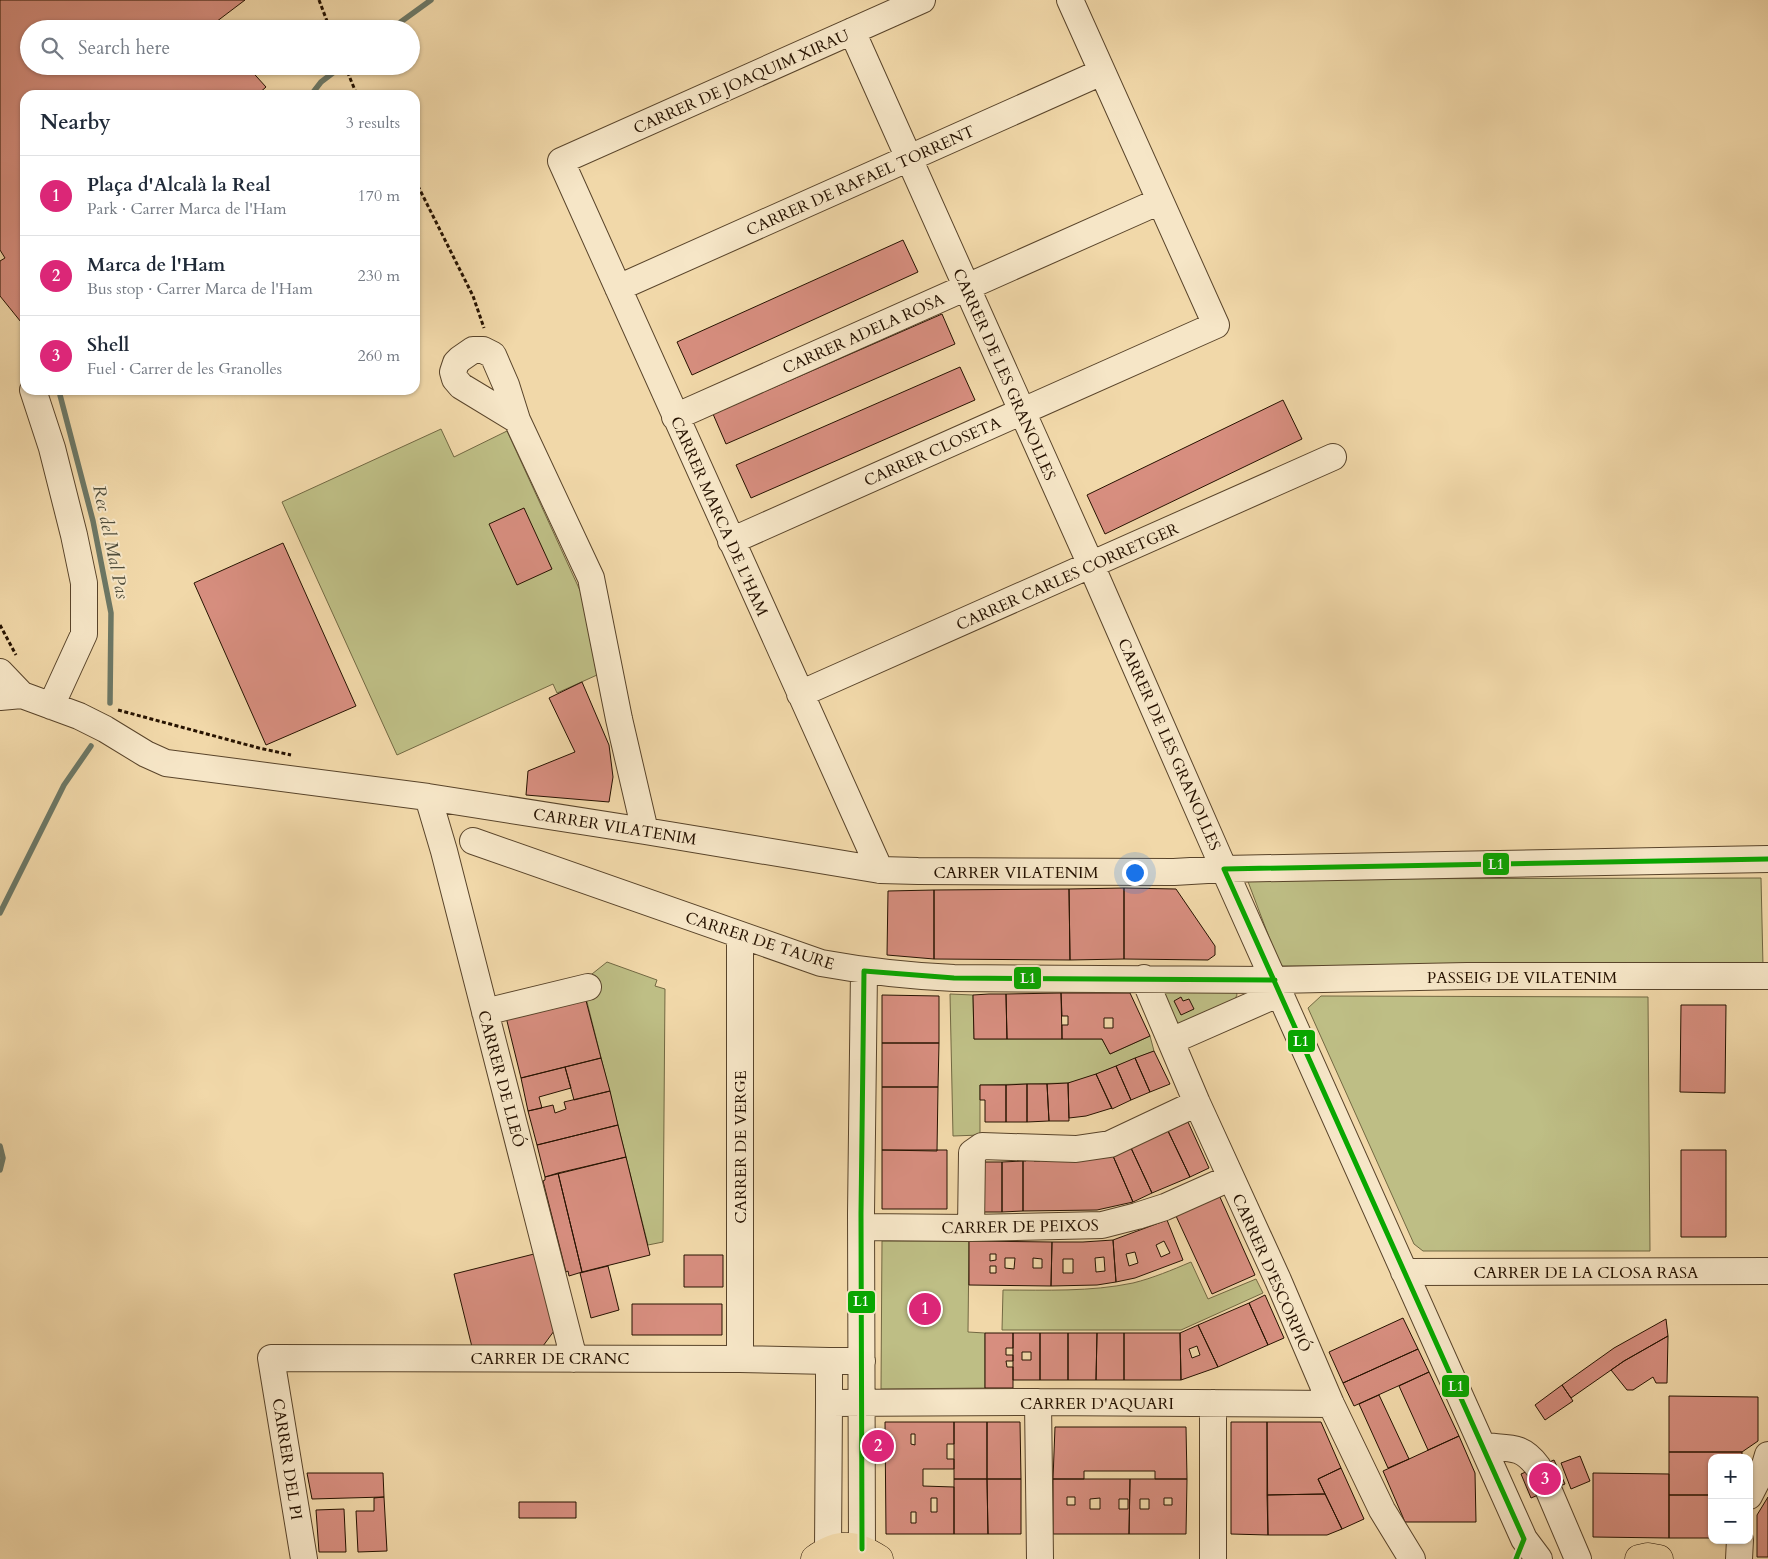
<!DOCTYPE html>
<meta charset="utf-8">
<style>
:root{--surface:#fff;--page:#f2f2f3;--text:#1f2937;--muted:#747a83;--line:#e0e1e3;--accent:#db2777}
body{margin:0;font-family:Cardo,serif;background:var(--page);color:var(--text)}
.controls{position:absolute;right:15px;bottom:15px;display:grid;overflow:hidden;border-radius:10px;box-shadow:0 1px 4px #0004}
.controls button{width:45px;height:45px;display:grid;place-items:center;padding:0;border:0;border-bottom:1px solid var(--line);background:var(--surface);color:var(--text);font:25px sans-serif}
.you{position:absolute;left:1134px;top:872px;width:18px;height:18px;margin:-12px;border:4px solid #fff;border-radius:50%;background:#1a73e8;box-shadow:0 0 0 8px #1a73e833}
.badge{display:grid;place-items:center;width:32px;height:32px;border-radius:50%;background:var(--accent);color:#fff;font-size:16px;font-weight:700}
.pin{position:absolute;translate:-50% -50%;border:2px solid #fff;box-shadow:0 1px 5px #0006}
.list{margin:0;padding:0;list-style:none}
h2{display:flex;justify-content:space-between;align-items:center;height:65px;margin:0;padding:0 20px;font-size:21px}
h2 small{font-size:16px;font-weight:400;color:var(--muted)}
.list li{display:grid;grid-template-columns:32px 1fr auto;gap:15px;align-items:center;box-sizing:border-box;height:80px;padding:0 20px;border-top:1px solid var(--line)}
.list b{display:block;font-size:19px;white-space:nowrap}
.list p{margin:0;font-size:16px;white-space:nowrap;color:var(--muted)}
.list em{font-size:16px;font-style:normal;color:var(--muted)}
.icon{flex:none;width:28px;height:28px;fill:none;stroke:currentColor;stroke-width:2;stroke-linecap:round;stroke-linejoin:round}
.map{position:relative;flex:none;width:1768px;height:1559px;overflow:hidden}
.search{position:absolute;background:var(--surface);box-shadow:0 1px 4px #0004;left:20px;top:20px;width:400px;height:55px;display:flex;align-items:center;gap:12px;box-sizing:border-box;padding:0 18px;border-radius:28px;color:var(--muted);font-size:19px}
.panel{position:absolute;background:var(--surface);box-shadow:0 1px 4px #0004;left:20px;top:90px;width:400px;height:305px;border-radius:15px}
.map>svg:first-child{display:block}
.green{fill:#bebe85;stroke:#726842}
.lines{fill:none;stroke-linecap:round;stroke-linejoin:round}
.stream{stroke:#6c7765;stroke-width:5.5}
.building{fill:#d78e7f;stroke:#261200;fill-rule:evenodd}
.minor-casing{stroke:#59442a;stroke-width:28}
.major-casing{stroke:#261200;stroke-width:29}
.path{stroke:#261200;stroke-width:3;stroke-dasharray:4 2.5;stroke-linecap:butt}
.minor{stroke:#f6e6c7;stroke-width:26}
.major{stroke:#f1d8a9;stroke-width:28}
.bus-1-casing{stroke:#f6e6c7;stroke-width:9}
.bus-1{stroke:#08a700;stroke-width:5}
.labels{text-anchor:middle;stroke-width:4;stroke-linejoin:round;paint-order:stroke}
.street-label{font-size:16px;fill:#261200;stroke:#f6e6c7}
.water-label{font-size:18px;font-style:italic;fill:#4f4d3b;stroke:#f6e6c7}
.line-badge{stroke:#f6e6c7;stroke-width:2}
.badge-label{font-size:14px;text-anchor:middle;font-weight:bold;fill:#fff}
</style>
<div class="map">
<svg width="1768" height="1559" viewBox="0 0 1768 1559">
<rect width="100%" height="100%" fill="#f1d8a9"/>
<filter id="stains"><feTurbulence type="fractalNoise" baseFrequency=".004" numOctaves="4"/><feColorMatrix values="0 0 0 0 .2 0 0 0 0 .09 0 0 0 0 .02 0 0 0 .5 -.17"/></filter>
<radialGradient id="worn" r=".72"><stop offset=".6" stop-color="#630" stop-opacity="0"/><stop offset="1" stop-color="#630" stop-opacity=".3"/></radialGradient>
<path class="green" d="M 441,429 L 454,457 L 507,431 L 583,597 L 597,675 L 557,693 L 553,684 L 397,755 L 282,502 Z
M 1761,878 L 1763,966 L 1280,966 L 1247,879 Z
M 607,962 L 657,980 L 655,986 L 665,989 L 663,1242 L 648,1245 L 582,982 Z
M 1160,991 L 1236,991 L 1237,995 L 1235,999 L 1176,1027 Z
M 950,994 L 973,995 L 974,1039 L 1102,1039 L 1110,1054 L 1150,1036 L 1154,1051 L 1082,1080 L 1068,1083 L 980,1085 L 980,1135 L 953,1136 Z
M 1321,996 L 1648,997 L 1650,1251 L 1423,1251 L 1414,1244 L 1308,1008 Z
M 882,1241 L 969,1241 L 968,1332 L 985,1333 L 985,1388 L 881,1389 Z
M 1191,1262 L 1208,1299 L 1256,1279 L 1263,1293 L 1181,1330 L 1002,1330 L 1003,1290 C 1046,1290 1090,1292 1133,1283 C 1153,1278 1172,1270 1191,1262 Z"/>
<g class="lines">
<path class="stream" d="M 391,29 L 431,0
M 311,95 L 321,82 L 342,66
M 62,390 L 60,395 L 93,521 L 111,613 L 110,703
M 0,913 L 64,785 L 91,746
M 0,1146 L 3,1158 L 0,1170"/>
</g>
<path class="building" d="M 0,0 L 245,0 L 212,25 L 215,29 L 29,29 L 29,66 L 247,66 L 266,87 L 257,95 L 25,95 L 25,327 L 0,296 L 0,261 L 5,258 L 0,250 Z
M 903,240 L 918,272 L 692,375 L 677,342 Z
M 942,314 L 955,344 L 726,444 L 713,414 Z
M 960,367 L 975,400 L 751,498 L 736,465 Z
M 1283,400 L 1302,439 L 1105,534 L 1087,495 Z
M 524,508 L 552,569 L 517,585 L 489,524 Z
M 283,543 L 356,706 L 266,745 L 194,583 Z
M 582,682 L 609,745 L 613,777 L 609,802 L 526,795 L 528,771 L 575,752 L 549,698 Z
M 1124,888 L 1124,959 L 1070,960 L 1069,889 Z
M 1124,888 L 1176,889 L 1215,946 L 1215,955 L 1208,960 L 1124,959 Z
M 1069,889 L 1070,960 L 934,959 L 934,890 Z
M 934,890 L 934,959 L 887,955 L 888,891 Z
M 584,993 L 601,1058 L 521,1078 L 505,1013 Z
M 1061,993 L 1130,993 L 1150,1036 L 1110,1054 L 1102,1039 L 1062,1039 L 1062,1025 L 1068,1025 L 1068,1016 L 1062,1016 ZM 1104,1018 L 1113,1018 L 1113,1028 L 1104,1028 Z
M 1061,993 L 1062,1039 L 1007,1039 L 1006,994 Z
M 989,994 L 1006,994 L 1007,1039 L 974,1039 L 973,995 Z
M 882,995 L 939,996 L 939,1043 L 882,1043 Z
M 1181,997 L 1183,1001 L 1189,999 L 1194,1009 L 1181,1015 L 1174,1001 Z
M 1681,1005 L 1726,1005 L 1725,1093 L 1680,1092 Z
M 882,1043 L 939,1043 L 938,1087 L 882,1087 Z
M 1154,1051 L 1170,1084 L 1150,1092 L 1135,1058 Z
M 601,1058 L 610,1091 L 574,1100 L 565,1067 Z
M 1135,1058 L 1150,1092 L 1131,1100 L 1116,1066 Z
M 1116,1066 L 1131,1100 L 1112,1109 L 1096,1074 Z
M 565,1067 L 571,1088 L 539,1097 L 542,1108 L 528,1111 L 521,1078 Z
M 1096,1074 L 1112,1108 L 1086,1116 L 1069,1118 L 1068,1083 Z
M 1068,1083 L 1069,1121 L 1049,1121 L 1047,1084 Z
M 1027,1084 L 1027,1122 L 1006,1122 L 1006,1085 Z
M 1027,1084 L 1047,1084 L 1049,1121 L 1027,1122 Z
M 980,1085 L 1006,1085 L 1006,1122 L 985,1122 L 985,1100 L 980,1100 Z
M 882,1087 L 938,1087 L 937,1151 L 882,1150 Z
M 610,1091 L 618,1125 L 537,1145 L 528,1111 L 553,1105 L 555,1113 L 566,1109 L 564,1102 Z
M 1188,1122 L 1209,1168 L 1190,1177 L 1168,1131 Z
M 618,1125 L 626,1157 L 545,1177 L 537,1145 Z
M 1168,1131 L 1190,1177 L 1152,1193 L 1131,1148 Z
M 1131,1148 L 1152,1193 L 1133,1202 L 1113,1156 Z
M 882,1150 L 947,1150 L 947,1209 L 882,1209 Z
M 1681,1150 L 1726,1150 L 1726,1237 L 1681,1237 Z
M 1113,1156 L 1133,1202 L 1097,1210 L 1023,1211 L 1023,1161 L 1026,1161 L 1026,1159 L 1034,1158 L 1034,1161 L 1040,1161 L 1040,1158 Z
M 626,1157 L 650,1255 L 582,1272 L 558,1173 Z
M 1023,1161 L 1023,1211 L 1002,1212 L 1002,1162 Z
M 981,1162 L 1002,1162 L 1002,1212 L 981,1212 Z
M 558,1173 L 582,1272 L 569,1276 L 568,1271 L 566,1272 L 543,1181 L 545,1180 L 545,1177 Z
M 1219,1195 L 1255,1275 L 1212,1294 L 1176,1216 Z
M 1167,1220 L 1183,1260 L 1135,1278 L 1116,1282 L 1113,1240 ZM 1164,1241 L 1170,1253 L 1161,1257 L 1156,1245 ZM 1135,1252 L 1138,1263 L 1129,1266 L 1126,1254 Z
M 1113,1240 L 1116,1282 L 1097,1285 L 1051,1286 L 1052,1242 L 1083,1242 ZM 1104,1257 L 1105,1271 L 1096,1272 L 1095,1258 ZM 1063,1259 L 1073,1259 L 1073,1273 L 1063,1273 Z
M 969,1241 L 1052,1242 L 1051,1286 L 969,1285 ZM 990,1254 L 996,1254 L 996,1260 L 990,1261 ZM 1005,1258 L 1015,1258 L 1014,1269 L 1005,1268 ZM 1033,1258 L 1042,1259 L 1042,1268 L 1033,1268 ZM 990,1266 L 996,1266 L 996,1273 L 990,1273 Z
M 534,1254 L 554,1331 L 543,1346 L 472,1347 L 454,1274 Z
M 684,1255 L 723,1255 L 723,1287 L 684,1287 Z
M 608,1266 L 619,1310 L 591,1318 L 580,1273 Z
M 1265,1295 L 1284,1338 L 1268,1345 L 1249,1303 Z
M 1249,1303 L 1268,1345 L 1218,1367 L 1198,1325 Z
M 632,1304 L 722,1304 L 722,1335 L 632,1335 Z
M 1403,1318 L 1418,1349 L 1343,1383 L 1329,1352 Z
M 1666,1319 L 1668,1336 L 1624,1361 L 1571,1398 L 1562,1385 L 1614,1348 Z
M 1198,1325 L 1218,1367 L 1181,1380 L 1180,1333 ZM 1197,1346 L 1200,1355 L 1192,1358 L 1189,1349 Z
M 985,1333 L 1013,1333 L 1013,1348 L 1006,1348 L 1006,1355 L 1013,1355 L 1013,1361 L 1006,1361 L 1007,1367 L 1013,1367 L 1013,1388 L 985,1388 Z
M 1013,1333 L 1040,1333 L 1040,1380 L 1013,1380 ZM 1022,1352 L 1031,1352 L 1031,1360 L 1022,1360 Z
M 1040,1333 L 1068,1333 L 1068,1380 L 1040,1380 Z
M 1068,1333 L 1097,1333 L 1096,1380 L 1068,1380 Z
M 1097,1333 L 1124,1333 L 1124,1380 L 1096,1380 Z
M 1124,1333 L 1180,1333 L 1181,1380 L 1124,1380 Z
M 1668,1336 L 1667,1383 L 1656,1383 L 1653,1377 L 1633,1390 L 1627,1390 L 1611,1370 L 1624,1361 Z
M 1418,1349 L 1429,1372 L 1354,1406 L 1343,1383 Z
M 1429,1372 L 1459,1436 L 1428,1450 L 1399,1386 Z
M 1562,1385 L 1573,1401 L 1545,1420 L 1535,1405 Z
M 1379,1395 L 1409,1459 L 1388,1468 L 1359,1404 Z
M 1669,1396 L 1758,1397 L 1758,1441 L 1742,1452 L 1669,1452 Z
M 885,1422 L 954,1422 L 954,1444 L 947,1444 L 947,1459 L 954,1459 L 954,1469 L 923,1469 L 923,1486 L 954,1487 L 954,1534 L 886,1534 ZM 911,1434 L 915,1434 L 915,1445 L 911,1444 ZM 931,1498 L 937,1498 L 937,1512 L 931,1512 ZM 911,1512 L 916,1512 L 916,1523 L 911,1523 Z
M 954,1422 L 987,1422 L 987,1479 L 954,1479 Z
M 987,1422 L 1020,1422 L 1021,1479 L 987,1479 Z
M 1231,1422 L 1267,1422 L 1268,1535 L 1231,1534 Z
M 1267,1422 L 1321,1422 L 1341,1468 L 1318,1479 L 1325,1494 L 1267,1495 Z
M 1055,1427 L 1186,1427 L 1187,1479 L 1155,1479 L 1155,1471 L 1084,1471 L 1084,1479 L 1053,1479 Z
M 1459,1436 L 1475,1473 L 1476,1522 L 1405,1522 L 1383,1471 Z
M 1669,1452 L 1742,1452 L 1742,1458 L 1712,1458 L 1712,1495 L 1669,1495 Z
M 1580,1456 L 1590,1481 L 1571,1489 L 1561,1463 Z
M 1554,1460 L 1565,1484 L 1531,1498 L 1521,1474 Z
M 1341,1468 L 1364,1519 L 1342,1529 L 1318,1479 Z
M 307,1473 L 383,1473 L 384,1497 L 312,1499 Z
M 1593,1473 L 1669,1474 L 1669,1538 L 1593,1537 Z
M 954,1479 L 987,1479 L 988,1534 L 954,1534 Z
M 987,1479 L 1021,1479 L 1021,1534 L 988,1534 Z
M 1053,1479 L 1130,1479 L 1129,1534 L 1053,1534 ZM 1067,1497 L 1075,1497 L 1075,1505 L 1067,1505 ZM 1100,1498 L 1100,1509 L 1090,1509 L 1090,1499 ZM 1119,1499 L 1128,1499 L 1128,1509 L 1119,1509 Z
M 1130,1479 L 1187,1479 L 1186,1534 L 1129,1534 ZM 1164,1498 L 1172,1498 L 1172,1505 L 1164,1505 ZM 1140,1499 L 1149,1499 L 1149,1509 L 1140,1509 Z
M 1325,1494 L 1342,1529 L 1327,1535 L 1268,1535 L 1267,1495 Z
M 1669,1495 L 1712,1495 L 1712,1538 L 1669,1538 Z
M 384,1497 L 387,1551 L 358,1552 L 356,1511 L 374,1511 L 374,1498 Z
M 1768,1497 L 1768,1557 L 1757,1557 L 1757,1515 Z
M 519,1502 L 576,1502 L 576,1518 L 519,1518 Z
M 344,1509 L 346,1552 L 319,1552 L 316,1510 Z"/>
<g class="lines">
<defs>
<path id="minor" d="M 852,31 L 1091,565 L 1224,869 L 1524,1539 L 1539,1559
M 618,288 L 1102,72
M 33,390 L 52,448 L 74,535 L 84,583 L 84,634 L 51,706
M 675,417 L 1160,201
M 517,420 L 461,386 L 455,379 L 453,372 L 456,363 L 460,359 L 473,350 L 483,350 L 493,355 L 506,385 L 517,420 L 591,578 L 619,719 L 645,831
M 731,541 L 1216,325 L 1070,0
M 0,672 L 22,695
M 800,694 L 1333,457
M 0,697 L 22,695 L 79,716 L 105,729 L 146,754 L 166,763 L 428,797 L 645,831 L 880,870 L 918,871 L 1174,872 L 1224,869 L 1768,859
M 428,797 L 444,851 L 574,1359
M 473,841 L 821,963 C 865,971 909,976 954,978 L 1275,980 L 1467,976 L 1768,976
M 880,870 L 561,161 L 922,0
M 1144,978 L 1197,1103 L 1278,1280 L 1331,1404 L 1382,1510 L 1412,1559
M 485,1012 L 588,987
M 1171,1041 L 1280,993
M 862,1227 L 971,1228 L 1102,1225 L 1137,1216 L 1165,1207 L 1230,1178
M 971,1228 L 972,1153 L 982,1146 L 1076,1149 L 1110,1144 L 1197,1103
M 1404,1272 L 1768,1271
M 740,1359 L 740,935
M 862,1361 L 829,1361 L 829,1403 L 1038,1402 L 1331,1404
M 1038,1402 L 1040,1559
M 1213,1403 L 1213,1559
M 1483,1446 C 1509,1449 1521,1444 1538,1467
M 1549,1491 L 1578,1559
M 1749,1496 L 1765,1465 L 1768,1455
M 862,1549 L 861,1214 L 864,971
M 828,1550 L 829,1403
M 304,1559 L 271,1358 L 740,1359 L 829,1361
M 1739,1559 L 1740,1540"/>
<path id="major" d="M 815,1559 C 839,1542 855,1543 879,1559
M 1639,1559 L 1648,1557 L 1659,1559"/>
</defs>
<use href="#minor" class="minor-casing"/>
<use href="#major" class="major-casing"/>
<path class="path" d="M 319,0 L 330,29
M 345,66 L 357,95
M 415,180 L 473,296 L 484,328
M 0,625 L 16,655
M 118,710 L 259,748 L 291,755"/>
<use href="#minor" class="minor"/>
<use href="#major" class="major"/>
<defs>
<path id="bus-1" d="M 1224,869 L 1524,1539 L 1516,1559
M 1224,869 L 1768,859
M 862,1549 L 861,1214 L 864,971 L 954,978 L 1275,980"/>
</defs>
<use href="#bus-1" class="bus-1-casing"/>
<use href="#bus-1" class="bus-1"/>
</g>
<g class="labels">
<g class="street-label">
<text transform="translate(741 81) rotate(-24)" y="6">CARRER DE JOAQUIM XIRAU</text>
<text transform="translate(860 180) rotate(-24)" y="6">CARRER DE RAFAEL TORRENT</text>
<text transform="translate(863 333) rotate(-24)" y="6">CARRER ADELA ROSA</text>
<text transform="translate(1005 374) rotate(66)" y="6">CARRER DE LES GRANOLLES</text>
<text transform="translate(932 451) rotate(-24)" y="6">CARRER CLOSETA</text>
<text transform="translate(720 516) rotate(66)" y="6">CARRER MARCA DE L'HAM</text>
<text transform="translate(1067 576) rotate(-24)" y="6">CARRER CARLES CORRETGER</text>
<text transform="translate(1170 744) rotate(66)" y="6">CARRER DE LES GRANOLLES</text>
<text transform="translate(615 826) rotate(9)" y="6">CARRER VILATENIM</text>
<text x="1016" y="878">CARRER VILATENIM</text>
<text transform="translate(760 940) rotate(18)" y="6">CARRER DE TAURE</text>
<text x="1522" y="983">PASSEIG DE VILATENIM</text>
<text transform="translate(502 1078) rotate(75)" y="6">CARRER DE LLEÓ</text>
<text transform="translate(740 1147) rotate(-90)" y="6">CARRER DE VERGE</text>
<text transform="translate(1020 1226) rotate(-1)" y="6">CARRER DE PEIXOS</text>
<text transform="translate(1272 1272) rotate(66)" y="6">CARRER D'ESCORPIÓ</text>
<text x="1586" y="1278">CARRER DE LA CLOSA RASA</text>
<text x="550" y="1364">CARRER DE CRANC</text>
<text x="1097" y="1409">CARRER D'AQUARI</text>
<text transform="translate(288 1459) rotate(81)" y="6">CARRER DEL PI</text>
</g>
<g class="water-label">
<text transform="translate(111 542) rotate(78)" y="6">Rec del Mal Pas</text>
</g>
</g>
<g class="line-badge">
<rect x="1482" y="852" width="28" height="24" rx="5" fill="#08a700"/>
<rect x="1013" y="966" width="29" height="24" rx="5" fill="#08a700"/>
<rect x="1287" y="1029" width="29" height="24" rx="5" fill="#08a700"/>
<rect x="847" y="1290" width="29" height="24" rx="5" fill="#08a700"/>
<rect x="1441" y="1374" width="29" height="24" rx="5" fill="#08a700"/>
</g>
<g class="badge-label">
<text x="1496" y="869">L1</text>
<text x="1028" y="983">L1</text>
<text x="1301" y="1046">L1</text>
<text x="861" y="1306">L1</text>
<text x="1456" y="1391">L1</text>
</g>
<rect width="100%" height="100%" filter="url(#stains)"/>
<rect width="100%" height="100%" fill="url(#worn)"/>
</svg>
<div class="controls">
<button>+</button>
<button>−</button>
</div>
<div class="you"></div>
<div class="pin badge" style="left:925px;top:1309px">1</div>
<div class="pin badge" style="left:878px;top:1446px">2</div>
<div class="pin badge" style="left:1545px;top:1479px">3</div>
<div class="search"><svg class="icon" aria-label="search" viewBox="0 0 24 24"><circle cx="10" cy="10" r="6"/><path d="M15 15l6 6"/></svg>Search here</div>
<section class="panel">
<h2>Nearby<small>3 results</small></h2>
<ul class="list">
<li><span class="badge">1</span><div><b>Plaça d'Alcalà la Real</b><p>Park · Carrer Marca de l'Ham</p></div><em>170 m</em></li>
<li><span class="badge">2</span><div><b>Marca de l'Ham</b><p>Bus stop · Carrer Marca de l'Ham</p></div><em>230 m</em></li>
<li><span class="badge">3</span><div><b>Shell</b><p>Fuel · Carrer de les Granolles</p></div><em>260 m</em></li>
</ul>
</section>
</div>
